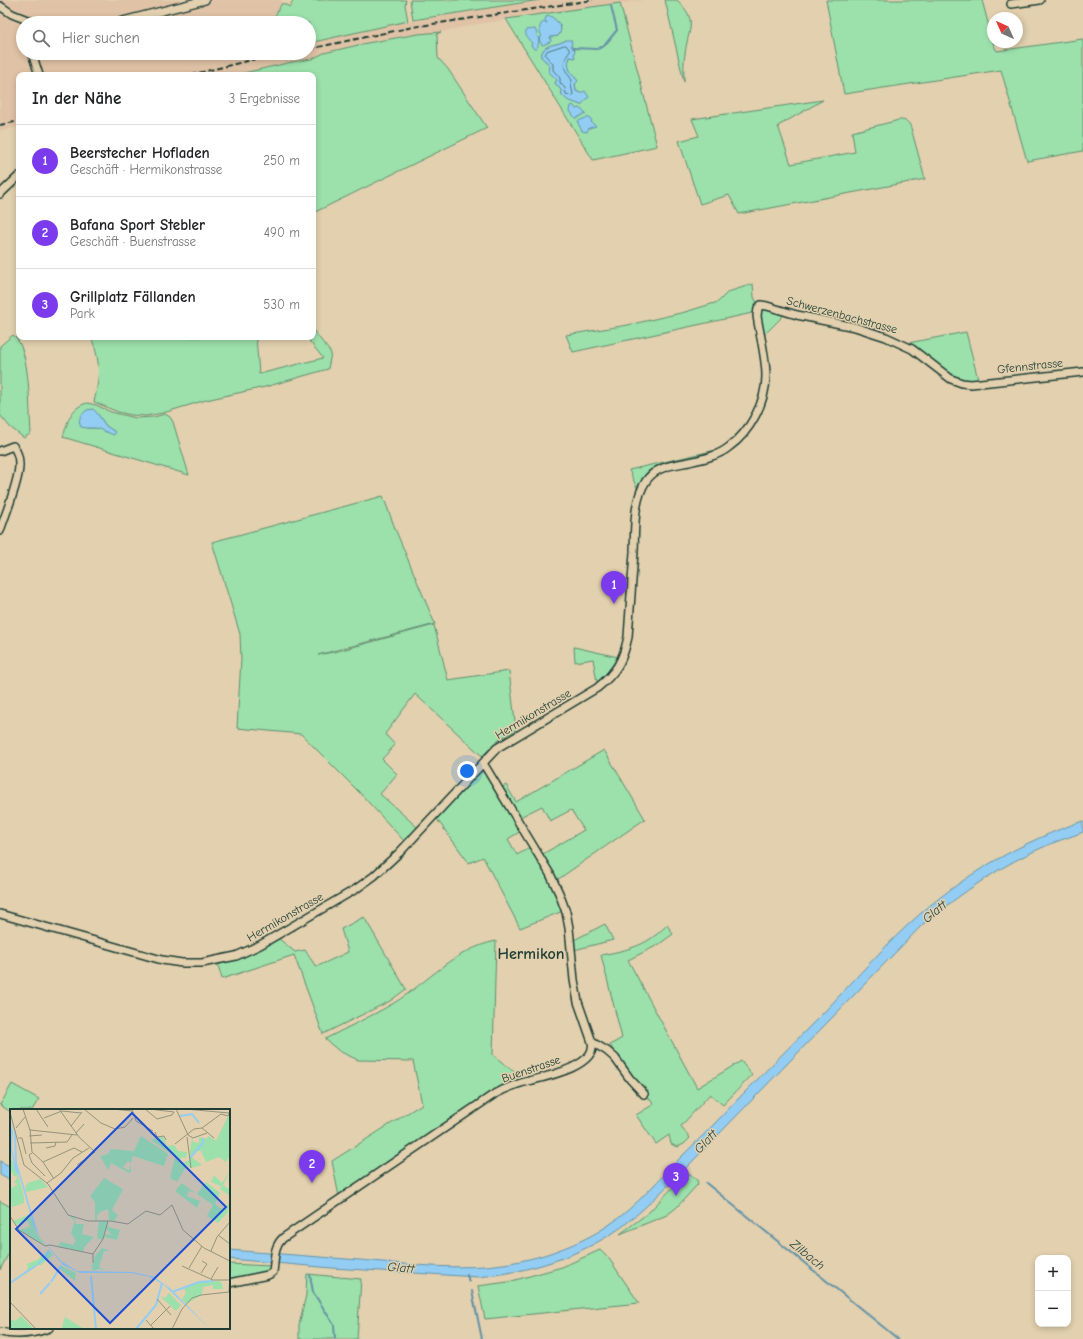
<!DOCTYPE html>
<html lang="de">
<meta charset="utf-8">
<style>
:root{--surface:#fff;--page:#f2f2f2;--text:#202124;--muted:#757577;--line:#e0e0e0;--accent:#7c3aed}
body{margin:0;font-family:"Comic Neue",sans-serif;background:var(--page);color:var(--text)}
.controls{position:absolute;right:12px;bottom:12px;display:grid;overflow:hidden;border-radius:8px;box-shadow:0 2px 6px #0003}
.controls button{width:36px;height:36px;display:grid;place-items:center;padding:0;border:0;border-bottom:1px solid var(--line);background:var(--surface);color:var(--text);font:20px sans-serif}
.compass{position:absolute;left:987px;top:12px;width:36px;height:36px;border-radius:50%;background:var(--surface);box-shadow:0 2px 6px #0003;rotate:315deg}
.you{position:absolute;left:467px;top:771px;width:14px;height:14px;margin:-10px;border:3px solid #fff;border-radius:50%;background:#1a73e8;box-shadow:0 0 0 6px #1a73e833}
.badge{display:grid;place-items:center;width:26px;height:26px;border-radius:50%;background:var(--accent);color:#fff;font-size:13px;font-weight:700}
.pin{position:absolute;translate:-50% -33px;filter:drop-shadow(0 1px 2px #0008)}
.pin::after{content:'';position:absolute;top:21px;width:14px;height:12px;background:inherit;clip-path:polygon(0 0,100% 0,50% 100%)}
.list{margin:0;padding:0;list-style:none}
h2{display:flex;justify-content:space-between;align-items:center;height:52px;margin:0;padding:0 16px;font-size:17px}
h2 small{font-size:13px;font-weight:400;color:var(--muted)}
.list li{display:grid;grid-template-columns:26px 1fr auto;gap:12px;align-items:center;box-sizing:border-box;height:72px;padding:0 16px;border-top:1px solid var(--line)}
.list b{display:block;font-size:15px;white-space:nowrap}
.list p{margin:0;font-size:13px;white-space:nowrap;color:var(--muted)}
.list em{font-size:13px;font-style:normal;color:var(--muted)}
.icon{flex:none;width:22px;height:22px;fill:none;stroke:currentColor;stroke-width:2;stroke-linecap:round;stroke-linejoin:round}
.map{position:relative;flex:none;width:1083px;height:1339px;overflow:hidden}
.search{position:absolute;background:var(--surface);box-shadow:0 2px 6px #0003;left:16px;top:16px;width:300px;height:44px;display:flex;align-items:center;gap:10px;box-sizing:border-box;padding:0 14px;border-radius:22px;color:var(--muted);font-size:15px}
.panel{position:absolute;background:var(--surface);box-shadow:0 2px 6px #0003;left:16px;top:72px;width:300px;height:268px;border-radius:8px}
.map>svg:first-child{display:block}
.built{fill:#e0c3a6}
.green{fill:#9ce0ab;stroke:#5e8e70;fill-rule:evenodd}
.water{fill:#93cdf3;stroke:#6593a7}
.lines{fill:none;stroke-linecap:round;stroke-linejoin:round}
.shore{stroke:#4d7780;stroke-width:1}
.stream{stroke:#6593a7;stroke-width:2}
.minor-casing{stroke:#1f3d34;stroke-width:10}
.minor{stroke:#e2d0ae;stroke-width:7}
.rail{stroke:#1f3d34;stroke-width:2;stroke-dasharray:6 3;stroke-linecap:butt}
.labels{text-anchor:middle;stroke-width:3;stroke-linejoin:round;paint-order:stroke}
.street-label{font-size:12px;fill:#1f3d34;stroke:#e2d0ae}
.water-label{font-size:13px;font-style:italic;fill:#25443e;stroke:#e2d0ae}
.district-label{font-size:16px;font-weight:bold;fill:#1f3d34;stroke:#e2d0ae}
.inset-river{fill:none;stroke:#93cdf3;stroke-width:2}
.inset-road{fill:none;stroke:#94957d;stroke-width:1}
.view{fill:#1d4ed8;fill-opacity:0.15;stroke:#1d4ed8;stroke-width:2}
.inset-edge{fill:none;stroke:#1f3d34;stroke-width:2}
</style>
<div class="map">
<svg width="1083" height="1339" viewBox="0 0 1083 1339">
<rect width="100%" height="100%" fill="#e2d0ae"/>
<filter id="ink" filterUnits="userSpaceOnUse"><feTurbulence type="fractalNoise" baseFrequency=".025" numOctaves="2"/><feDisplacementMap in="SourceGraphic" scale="8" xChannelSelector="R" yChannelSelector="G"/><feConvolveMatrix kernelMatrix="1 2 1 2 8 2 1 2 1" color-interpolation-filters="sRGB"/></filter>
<g filter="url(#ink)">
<path class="built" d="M 0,0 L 279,0 L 282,1 L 270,23 L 23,23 L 23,53 L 309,53 L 309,43 L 359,31 L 429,18 L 540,0 L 644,0 L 472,25 L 441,32 L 367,43 L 324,53 L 312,59 L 292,62 L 235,75 L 19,75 L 19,127 L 0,131 Z"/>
<path class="green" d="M 293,0 L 406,0 L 405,5 L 408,21 L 309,43 L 309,23 L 271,23 L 282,3 L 290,7 Z
M 410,0 L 540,0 L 413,20 Z
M 665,0 L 677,0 C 699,21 688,28 685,54 C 683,63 684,72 684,82 Z
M 826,0 L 982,0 L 994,46 L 997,51 L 1083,39 L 1083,151 L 1027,161 L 1001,70 L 844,94 Z
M 620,3 L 657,146 L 593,160 L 506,19 ZM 550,16 C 557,21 565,27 558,36 L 550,37 L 542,36 L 546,24 ZM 566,40 L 575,50 C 574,55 572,55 570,58 C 564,67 573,75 578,81 L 575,84 L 576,91 L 580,93 L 581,105 L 567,99 L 562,95 L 561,90 L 555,83 L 557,80 L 549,72 L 550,65 L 541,57 C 543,42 556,47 566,40 Z
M 441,32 L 437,34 L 438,58 L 448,69 L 487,128 L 313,213 L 313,75 L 235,75 L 292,62 L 312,59 L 324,53 L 367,43 L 418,34 Z
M 823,100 L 778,126 L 791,164 L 855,152 L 852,132 L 899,120 C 905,120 909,121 911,128 L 925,179 L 739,214 L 729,195 L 700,204 L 679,141 L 699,136 L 692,119 Z
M 753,284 L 754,297 L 759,307 L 787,312 L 761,338 L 757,312 L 573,352 L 566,335 L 628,325 L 685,312 L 718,302 L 728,292 Z
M 313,330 L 331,353 L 328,369 L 265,387 L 206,400 L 163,413 L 146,416 L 131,415 L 118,412 L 94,402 C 100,376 101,362 91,337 L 256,337 L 259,374 L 323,358 L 306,337 L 313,337 Z
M 966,332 L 979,383 L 962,383 L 903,344 Z
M 13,335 C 31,348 29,411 31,433 L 24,438 L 10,427 L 0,415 L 0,346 Z
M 87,403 L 96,405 L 111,412 L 136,418 L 154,417 L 165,414 L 170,417 L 173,422 L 189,475 L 63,437 C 68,421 70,408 87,403 ZM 97,413 L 106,426 L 115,432 L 96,428 L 87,428 Z
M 729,447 L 656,471 L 640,495 L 629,470 Z
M 383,496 L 396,531 L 435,624 L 318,655 L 338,651 L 434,625 L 448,680 L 509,671 L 516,730 L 500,739 L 482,756 L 415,694 L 385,734 L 395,745 L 382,759 L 397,774 L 380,794 L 418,828 L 405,842 L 359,792 L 301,734 L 237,728 L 241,659 L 240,634 L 212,542 Z
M 574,647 L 618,657 L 605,675 L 597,682 L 593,659 L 575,662 Z
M 604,750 L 645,819 L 557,880 L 541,855 L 584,830 L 571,810 L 550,821 L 542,806 L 518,818 L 501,788 L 506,785 L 516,802 Z
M 479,771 L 486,773 L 521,831 L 508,839 L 517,855 L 531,847 L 548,875 L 563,911 L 520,928 L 483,857 L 469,863 L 436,818 Z
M 364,917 L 406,989 L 390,1001 L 323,1034 L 294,955 L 222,979 L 218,965 L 244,956 L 278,938 L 295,952 L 305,950 L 316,967 L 348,952 L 341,929 Z
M 605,924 L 613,940 L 574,950 L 574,940 Z
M 667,925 L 673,934 L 658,945 L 628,960 L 697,1088 L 741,1061 L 752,1075 L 723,1105 L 710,1094 L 681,1126 L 690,1138 L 684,1144 L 677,1147 L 671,1144 L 669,1135 L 656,1144 L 636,1115 L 654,1104 L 631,1078 L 610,1045 L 622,1038 L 601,955 C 617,952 633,949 647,941 C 654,937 661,931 667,925 Z
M 496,941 L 493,1055 L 523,1079 L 339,1197 L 332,1161 L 422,1104 L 413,1061 L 358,1060 L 339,1051 L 325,1039 C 348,1027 372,1016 394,1003 C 428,982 455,949 496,941 Z
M 12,1084 L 39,1099 L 32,1110 L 11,1110 L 11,1112 L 0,1105 Z
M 687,1173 L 697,1180 L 698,1184 L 676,1208 L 667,1215 L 620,1234 L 648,1213 Z
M 0,1201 L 9,1206 L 11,1205 L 11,1249 L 0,1270 Z
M 600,1250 L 610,1260 L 639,1303 L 485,1319 L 478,1286 L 508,1282 L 562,1267 Z
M 229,1264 L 270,1266 L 271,1272 L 229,1281 Z
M 307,1274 L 361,1279 L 357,1339 L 299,1339 L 299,1325 L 306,1295 Z"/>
<path class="water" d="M 550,16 C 557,20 565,28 558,36 L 550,37 L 551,41 L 550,42 L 543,45 L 541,44 L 539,39 L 542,36 C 539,32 539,28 541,24 L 544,22 L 547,23 L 545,20 L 546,17 Z
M 535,29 C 538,36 541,43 536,49 L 534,49 L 531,45 L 532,43 C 528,39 525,37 526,30 Z
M 566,40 L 571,40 L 572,43 L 571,46 L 575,50 L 574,54 L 575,58 L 570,57 C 565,67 572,74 578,81 L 575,84 L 576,91 L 580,93 L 585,91 L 589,97 L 581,105 L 567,100 L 562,95 L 561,90 L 555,83 L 557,80 L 549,72 L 550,65 L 541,57 C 543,42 556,47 566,40 Z
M 573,105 L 576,109 L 579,108 L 586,113 L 577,118 L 575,118 L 570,111 L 571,106 Z
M 586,118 L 590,118 L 592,121 L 591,122 L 596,126 L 589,128 L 587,132 L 582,131 L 578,123 L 578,121 Z
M 93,409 L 97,413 L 106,426 L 115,432 L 114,435 L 96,428 L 87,428 L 81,427 C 77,419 81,415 87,410 Z
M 1083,821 L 1083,832 C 1071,837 1059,840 1048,845 C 1002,864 962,893 923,924 L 684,1170 C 664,1189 645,1209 623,1226 C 580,1257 529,1272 478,1277 L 332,1268 L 229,1259 L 229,1250 C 277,1254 324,1257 372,1261 C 424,1266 478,1272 529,1259 C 548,1255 579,1243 596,1233 C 628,1215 651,1188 676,1162 C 689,1149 703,1136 716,1122 C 752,1084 790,1047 827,1009 C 857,977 887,943 920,914 C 967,873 1023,841 1083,821 Z
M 0,1161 L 11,1167 L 11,1181 L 0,1175 Z"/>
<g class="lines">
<path class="shore" d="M 565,45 L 567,46 L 570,51 C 561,64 563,68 572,80 L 571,85 L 573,94 L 572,96 L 566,94 L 565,88 L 560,83 L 560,78 L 553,70 L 553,64 L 545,55 L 547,51 Z"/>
<path class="stream" d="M 573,48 L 597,49 L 604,46 L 617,30 L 611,6
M 706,1183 L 898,1339
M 310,1275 L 313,1292 L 334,1325 L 335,1339
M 467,1275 L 469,1282
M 472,1291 L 482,1339"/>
<defs>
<path id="minor" d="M 1011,4 L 1040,0
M 0,6 L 12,14 L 35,23
M 115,23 L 205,0
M 32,53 L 39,75
M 0,194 L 19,176
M 0,451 L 13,446 C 17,451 19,457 19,464 C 20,479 5,515 0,531
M 0,914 L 162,960 L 182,963 L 202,963 L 236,956 L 260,945 L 356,889 L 374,876 L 400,852 L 497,748 L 597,688 C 616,673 623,661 628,637 C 630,609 632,580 634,552 C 635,529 633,501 646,481 C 656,466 674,465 689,462 C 703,459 718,456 729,447 C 750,432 766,402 766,376 C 766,357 760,336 757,316 L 758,308 L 761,305 L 767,306 L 797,315 L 855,327 L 886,337 L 912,349 L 951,379 L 962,383 L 971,384 L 1083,372
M 592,1042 L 607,1051 L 615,1058 L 630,1079 L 644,1094
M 229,1283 L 268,1275 L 273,1272 C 275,1260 273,1247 283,1238 L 493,1095 C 502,1090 511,1086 521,1083 C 539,1078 598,1068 592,1042 L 578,1002 L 574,980 L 569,928 L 566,912 L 559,893 L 550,874 L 483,763
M 0,1332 C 17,1336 33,1334 49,1328"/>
</defs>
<use href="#minor" class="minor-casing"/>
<use href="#minor" class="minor"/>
<path class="rail" d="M 309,49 L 413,27 L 593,0
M 274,58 L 294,53
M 190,75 L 280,53
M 0,125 L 19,121"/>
</g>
</g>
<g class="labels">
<g class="street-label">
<text transform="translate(842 315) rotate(15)" y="4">Schwerzenbachstrasse</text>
<text transform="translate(1030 366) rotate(-6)" y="4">Gfennstrasse</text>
<text transform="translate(533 714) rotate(-31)" y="4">Hermikonstrasse</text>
<text transform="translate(285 917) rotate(-30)" y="4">Hermikonstrasse</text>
<text transform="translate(531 1069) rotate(-19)" y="4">Buenstrasse</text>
</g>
<g class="water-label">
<text transform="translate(934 911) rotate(-39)" y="5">Glatt</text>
<text transform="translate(705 1141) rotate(-46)" y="5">Glatt</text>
<text transform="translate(808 1254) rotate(39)" y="5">Zilbach</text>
<text transform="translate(401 1267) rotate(5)" y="5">Glatt</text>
</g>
<g class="district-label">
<text x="531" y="959">Hermikon</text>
</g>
</g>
<g transform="translate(10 1109)">
<rect width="220" height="220" fill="#e2d0ae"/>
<path d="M 219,5 L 220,46 L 216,53 L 209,48 L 196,53 L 191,42 L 186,42 L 181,48 L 192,56 L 181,59 L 173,54 L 179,51 L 182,29 L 183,33 L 189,34 L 189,28 L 196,30 L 199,27 L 206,32 ZM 0,17 L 2,25 L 1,49 L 8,66 L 14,88 L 14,94 L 2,98 L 0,80 L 8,75 L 4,74 L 8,68 L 4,67 L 0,60 ZM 131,27 L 158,45 L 154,57 L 123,47 L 121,54 L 118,52 L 113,58 L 119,62 L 121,55 L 121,63 L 119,64 L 101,54 L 98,61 L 90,47 L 98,45 L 101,40 L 124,42 ZM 153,27 L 157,37 L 164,36 L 168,42 L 177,43 L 176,49 L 172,48 L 170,51 L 141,31 ZM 165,49 L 176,58 L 167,73 L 160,69 ZM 220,62 L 213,76 L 220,81 L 220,87 L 210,80 L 211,77 L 201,73 L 204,66 L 212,74 ZM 94,69 L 113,80 L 102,101 L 108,106 L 104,112 L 99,111 L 98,100 L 90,103 L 87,106 L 87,112 L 85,112 L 85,93 L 80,87 ZM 30,70 L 38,78 L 16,83 L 15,78 L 18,74 ZM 196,73 L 210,84 L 205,95 L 213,101 L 220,93 L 217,104 L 208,114 L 197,107 L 203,96 L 187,85 ZM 172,74 L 185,84 L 179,82 L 177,87 L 190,92 L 187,99 L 165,82 ZM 18,106 L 22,110 L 27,125 L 36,137 L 9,121 L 20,118 L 18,112 L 6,116 L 3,112 ZM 58,106 L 65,109 L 66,115 L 74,115 L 72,125 L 84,128 L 74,138 L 74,143 L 48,137 L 51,133 L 63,136 L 66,132 L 61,124 L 65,112 ZM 89,112 L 97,112 L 98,118 L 110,121 L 107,131 L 94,128 L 95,125 L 101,126 L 96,119 L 92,131 L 87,129 ZM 92,139 L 100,142 L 94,142 L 89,158 L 95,162 L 89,160 L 83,162 L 81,155 L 83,156 L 85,147 ZM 39,141 L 43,146 L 31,156 L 27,156 L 13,164 L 18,160 L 17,155 L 27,151 ZM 52,157 L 66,164 L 65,172 L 50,160 ZM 211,172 L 213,180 L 203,180 L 203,176 L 193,178 L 192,186 L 176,195 L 172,190 L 176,184 L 174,179 L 164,182 L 187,173 ZM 159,184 L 171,196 L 166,202 L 150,187 L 155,189 ZM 11,207 L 24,220 L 0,220 L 0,210 L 5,212 ZM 55,208 L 74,220 L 55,220 L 52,218 Z" fill="#9ce0ab"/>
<path d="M 0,10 L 6,25 L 7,54 L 26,118 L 30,128 L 51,152 L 67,162 L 123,163 L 144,168 L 161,180 L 200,220 L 154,176 L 140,168 L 122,164 L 70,164 L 53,156 L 30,128 L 24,118 L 9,66 L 5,62 L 1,41 L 0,14 L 3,23 L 2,38 L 5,54 L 4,23 Z" fill="#93cdf3"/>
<path class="inset-river" d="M 170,7 L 182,5 L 189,14M 180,49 L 193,34 L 193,29M 28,155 L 36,148 L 39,141M 81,167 L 86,220M 41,173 L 51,157M 0,174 L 27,156M 162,183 L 189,173 L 203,172M 30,185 L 40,174M 126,220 L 146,196 L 152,174"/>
<path class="inset-road" d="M 13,0 L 20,21 L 67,26M 26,0 L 38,18M 49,0 L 69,28 L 85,43 L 67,56M 74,0 L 91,14 L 105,20 L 115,18 L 123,9M 102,0 L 122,2M 122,0 L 126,12 L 143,22M 135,0 L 147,10 L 162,6 L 164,3M 139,0 L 164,3M 166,0 L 178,26M 175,0 L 219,4M 0,3 L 14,56 L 38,75 L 58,106 L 78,112 L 101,112 L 118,115 L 136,102 L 150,106 L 162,96 L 173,121 L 194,139 L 220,152M 34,9 L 52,2 L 71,4M 61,17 L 72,3M 6,19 L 15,8M 192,19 L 204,29M 20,20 L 22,43 L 33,53 L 44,70M 145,23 L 147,28 L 154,27 L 156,31M 66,24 L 74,15M 178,26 L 183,29 L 197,24M 19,27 L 32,26M 177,28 L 181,59M 8,29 L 12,29 L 16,45M 20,34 L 57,33 L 62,26M 165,35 L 184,20 L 192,19 L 211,5 L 218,7 L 219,4M 36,39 L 45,37 L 46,33M 22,44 L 19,46 L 22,54 L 35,67M 33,53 L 64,39 L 72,43M 37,74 L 51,64 L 63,49 L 79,39M 0,107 L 9,121 L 35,137 L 40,136 L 83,145M 208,126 L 220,135M 201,142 L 207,128 L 220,113M 83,154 L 83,145 L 93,130 L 98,112M 172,157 L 203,171 L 219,171M 179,159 L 192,137M 191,164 L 197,155 L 192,152M 201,170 L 208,158M 147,190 L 161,206M 0,193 L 26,220M 136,211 L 144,220M 141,216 L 160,197M 162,220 L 172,200 L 182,189 L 191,186 L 219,183 L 220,164"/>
<path class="view" d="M 122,4 L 216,98 L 100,214 L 6,120 Z"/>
<rect width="220" height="220" class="inset-edge"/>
</g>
</svg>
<div class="controls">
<button>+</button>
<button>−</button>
</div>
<svg class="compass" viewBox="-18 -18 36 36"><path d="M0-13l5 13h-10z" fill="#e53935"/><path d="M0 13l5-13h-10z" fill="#757577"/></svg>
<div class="you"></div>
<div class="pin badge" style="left:614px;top:604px">1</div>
<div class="pin badge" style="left:312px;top:1183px">2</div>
<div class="pin badge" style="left:676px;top:1196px">3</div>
<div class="search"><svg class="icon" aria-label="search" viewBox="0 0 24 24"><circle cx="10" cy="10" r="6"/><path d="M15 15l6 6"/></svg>Hier suchen</div>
<section class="panel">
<h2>In der Nähe<small>3 Ergebnisse</small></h2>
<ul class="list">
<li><span class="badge">1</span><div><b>Beerstecher Hofladen</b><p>Geschäft · Hermikonstrasse</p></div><em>250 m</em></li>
<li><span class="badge">2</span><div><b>Bafana Sport Stebler</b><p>Geschäft · Buenstrasse</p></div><em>490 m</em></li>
<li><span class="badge">3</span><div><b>Grillplatz Fällanden</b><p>Park</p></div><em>530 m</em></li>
</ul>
</section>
</div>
